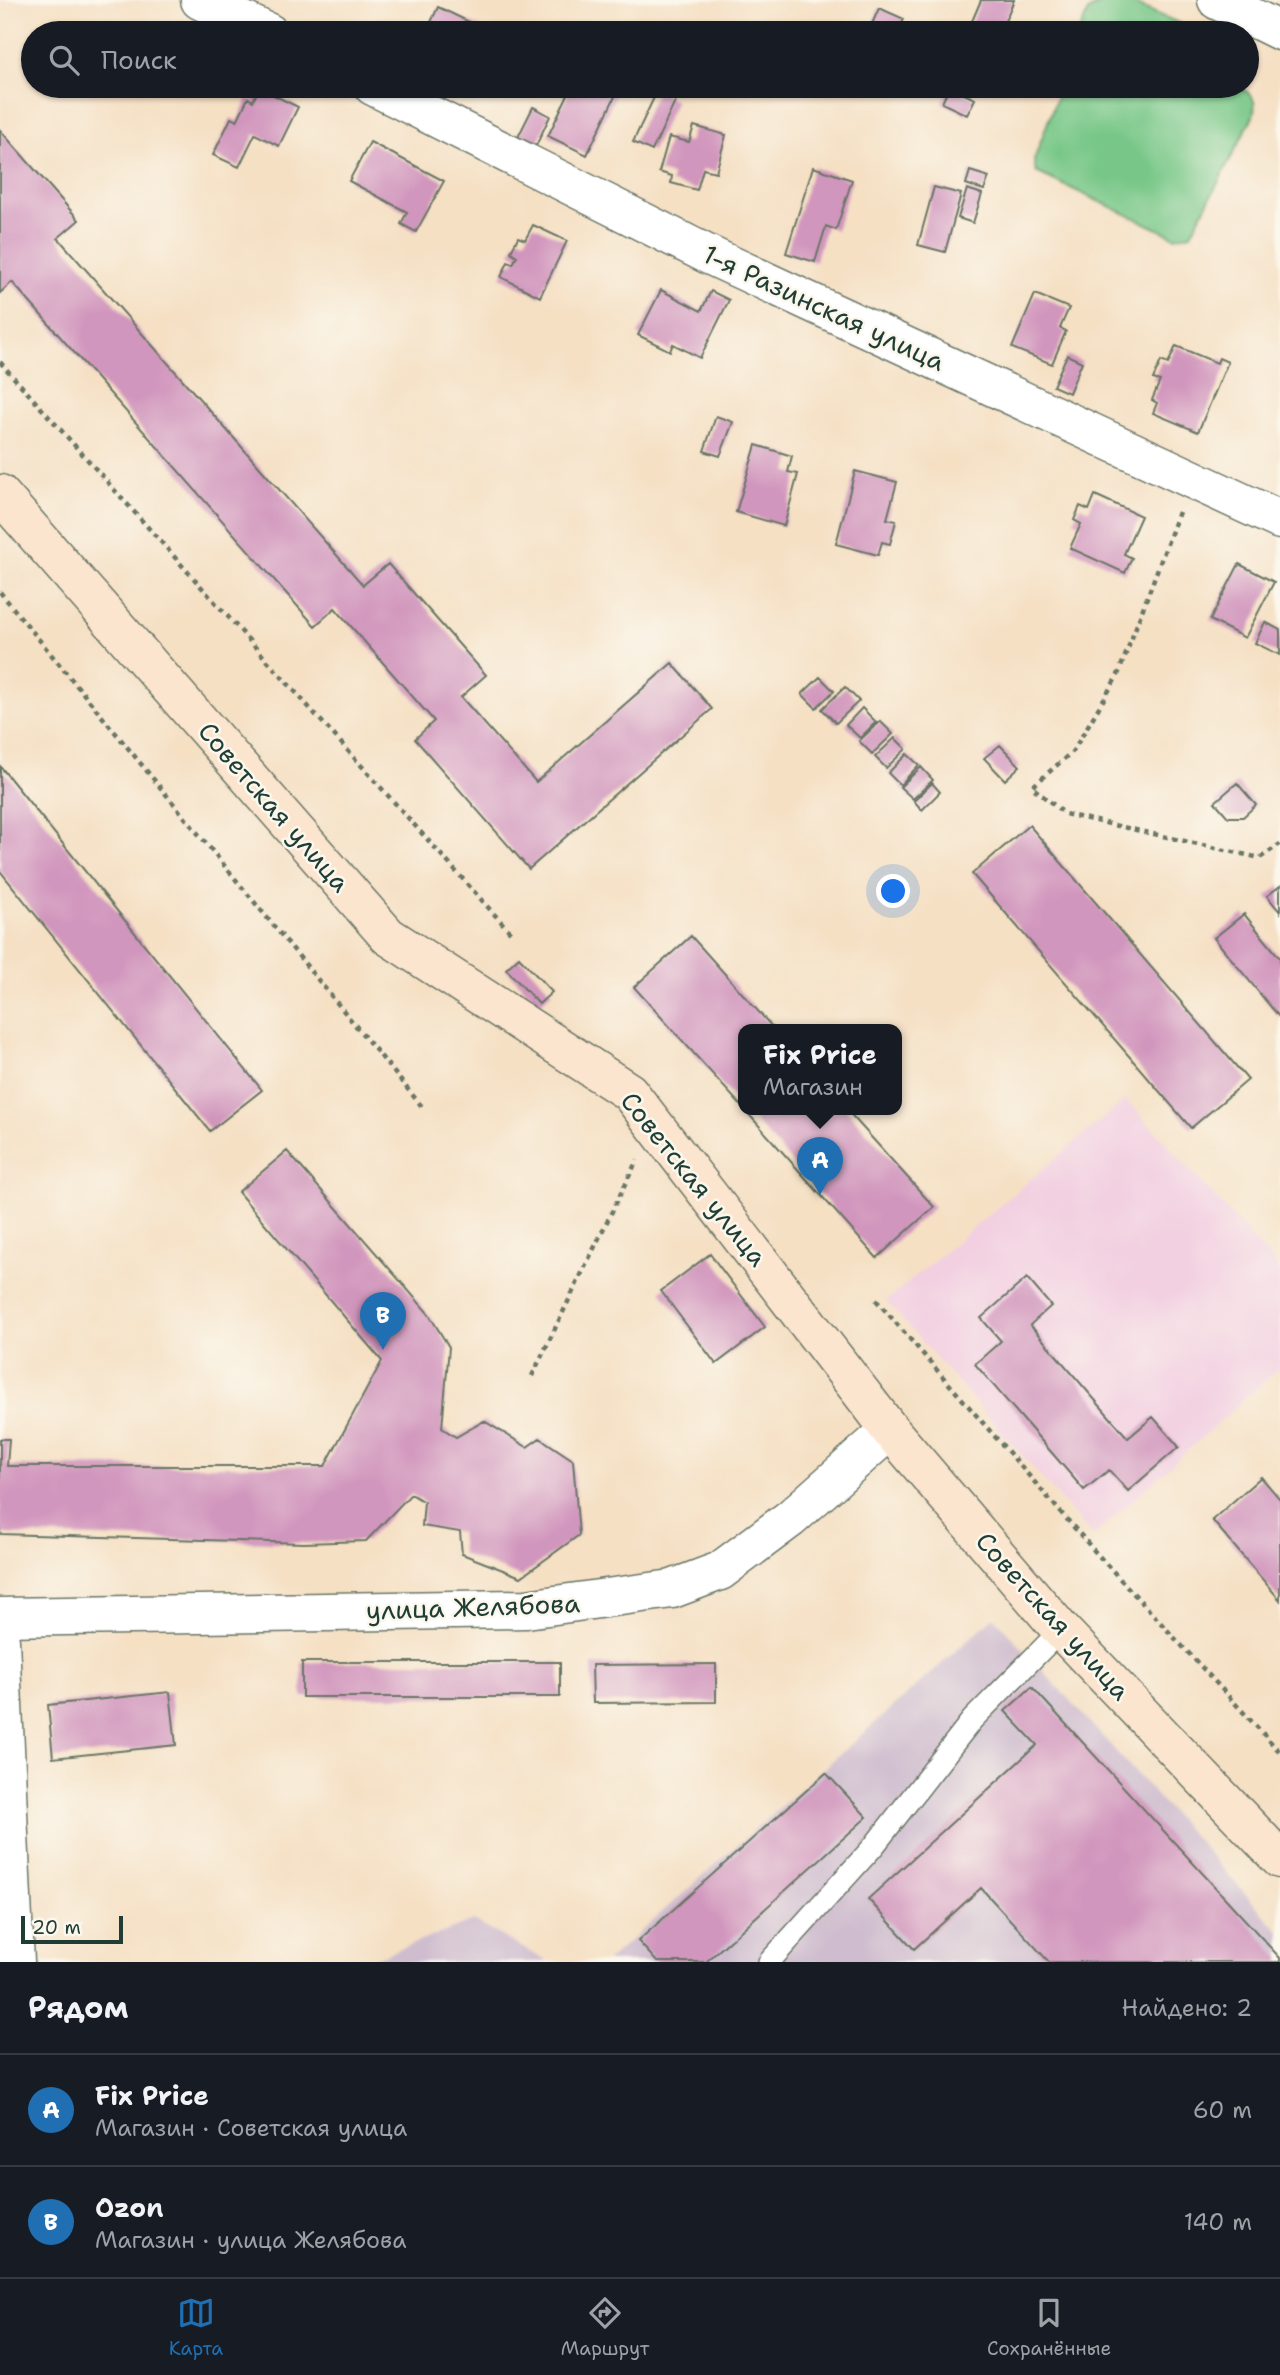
<!DOCTYPE html>
<html lang="ru">
<meta charset="utf-8">
<style>
:root{--surface:#171b24;--page:#242831;--text:#f1f3f6;--muted:#9ea1a6;--line:#363941;--accent:#1f6fb2}
body{margin:0;font-family:"Shantell Sans",sans-serif;background:var(--page);color:var(--text)}
.scale{position:absolute;left:21px;bottom:18px;width:102px;box-sizing:border-box;padding-left:7px;border:4px solid #1f3d34;border-top:0;font-size:19px;line-height:24px;white-space:nowrap;color:#1f3d34;-webkit-text-stroke:5px #fbf7ec;paint-order:stroke}
.you{position:absolute;left:894px;top:892px;width:24px;height:24px;margin:-18px;border:5px solid #fff;border-radius:50%;background:#1a73e8;box-shadow:0 0 0 10px #1a73e833}
.badge{display:grid;place-items:center;width:46px;height:46px;border-radius:50%;background:var(--accent);color:#fff;font-size:23px;font-weight:700}
.pin{position:absolute;translate:-50% -58px;filter:drop-shadow(0 2px 4px #0008)}
.pin::after{content:'';position:absolute;top:37px;width:24px;height:21px;background:inherit;clip-path:polygon(0 0,100% 0,50% 100%)}
.popup{position:absolute;left:738px;top:1024px;width:164px;height:91px;box-sizing:border-box;display:grid;place-content:center;border-radius:14px;background:var(--surface);filter:drop-shadow(0 2px 5px #0005);font-size:23px;white-space:nowrap;color:var(--muted)}
.popup b{font-size:26px;color:var(--text)}
.popup::after{content:'';position:absolute;left:50%;top:100%;margin-left:-14px;border:14px solid transparent;border-top-color:var(--surface)}
.list{margin:0;padding:0;list-style:none}
h2{display:flex;justify-content:space-between;align-items:center;height:91px;margin:0;padding:0 28px;font-size:30px}
h2 small{font-size:23px;font-weight:400;color:var(--muted)}
.list li{display:grid;grid-template-columns:46px 1fr auto;gap:21px;align-items:center;box-sizing:border-box;height:112px;padding:0 28px;border-top:2px solid var(--line)}
.list b{display:block;font-size:26px;white-space:nowrap}
.list p{margin:0;font-size:23px;white-space:nowrap;color:var(--muted)}
.list em{font-size:23px;font-style:normal;color:var(--muted)}
.icon{flex:none;width:38px;height:38px;fill:none;stroke:currentColor;stroke-width:2;stroke-linecap:round;stroke-linejoin:round}
.map{position:relative;flex:none;width:1280px;height:1962px;overflow:hidden}
.search{position:absolute;background:var(--surface);box-shadow:0 2px 5px #0004;left:21px;right:21px;top:21px;height:77px;display:flex;align-items:center;gap:18px;box-sizing:border-box;padding:0 24px;border-radius:38px;color:var(--muted);font-size:26px}
.sheet{height:315px;background:var(--surface)}
nav{display:flex;justify-content:space-around;align-items:center;box-sizing:border-box;height:98px;border-top:2px solid var(--line);background:var(--surface);font-size:19px;color:var(--muted)}
nav a{display:grid;justify-items:center;gap:4px}
nav .on{color:var(--accent)}
.map>svg:first-child{display:block}
.built{fill:#f2cfe1}
.industrial{fill:#cfbdcf}
.green{fill:#78c788;stroke:#4c825e;stroke-width:2}
.building{fill:#d196bd}
.lines{fill:none;stroke-linecap:round;stroke-linejoin:round}
.lane-casing{stroke:#6a7666;stroke-width:24}
.street-casing{stroke:#6a7666;stroke-width:41}
.secondary-casing{stroke:#6a7666;stroke-width:41}
.path{stroke:#6a7666;stroke-width:4.5;stroke-dasharray:5 5;stroke-linecap:butt}
.lane{stroke:#fff;stroke-width:21}
.street{stroke:#fff;stroke-width:38}
.secondary{stroke:#fce5cf;stroke-width:38}
.labels{text-anchor:middle;stroke-width:5;stroke-linejoin:round;paint-order:stroke}
.street-label{font-size:26px;fill:#1f3d34;stroke:#fbf7ec}
</style>
<div class="map">
<svg width="1280" height="1962" viewBox="0 0 1280 1962">
<rect width="100%" height="100%" fill="#fbf7ec"/>
<filter id="ink" filterUnits="userSpaceOnUse"><feTurbulence type="fractalNoise" baseFrequency=".0143" numOctaves="2"/><feDisplacementMap in="SourceGraphic" scale="14" xChannelSelector="R" yChannelSelector="G"/><feConvolveMatrix kernelMatrix="1 2 1 2 8 2 1 2 1" color-interpolation-filters="sRGB"/></filter>
<filter id="wash" filterUnits="userSpaceOnUse"><feTurbulence type="fractalNoise" baseFrequency=".00686" numOctaves="4" result="noise"/><feDisplacementMap in="SourceGraphic" scale="28" xChannelSelector="R" yChannelSelector="G"/><feGaussianBlur stdDeviation="1.57" result="paint"/><feColorMatrix in="noise" values="0 0 0 0 0 0 0 0 0 0 0 0 0 0 0 0 0 1.4 0 .05"/><feComposite in="paint" operator="in"/></filter>
<g filter="url(#wash)">
<rect width="100%" height="100%" fill="#f5e0c4"/>
<path class="built" d="M 1126,1099 L 1280,1269 L 1280,1367 L 1093,1536 L 886,1301 Z"/>
<path class="industrial" d="M 994,1617 L 1280,1932 L 1280,1962 L 606,1962 Z
M 474,1921 L 548,1962 L 365,1962 Z"/>
<path class="green" d="M 1106,0 L 1125,0 L 1202,33 L 1079,33 L 1088,11 Z
M 1061,86 L 1237,86 C 1251,93 1258,99 1253,116 L 1191,234 L 1175,237 L 1036,172 L 1034,160 Z"/>
<g id="blocks">
<path class="building" d="M 981,0 L 1014,0 L 1000,33 L 967,33 Z
M 438,7 L 492,33 L 426,33 Z
M 879,8 L 904,19 L 898,33 L 872,24 Z
M 572,86 L 620,86 L 587,155 L 548,136 Z
M 949,87 L 975,99 L 967,115 L 942,103 Z
M 259,88 L 298,107 L 279,146 L 255,134 L 239,167 L 213,155 L 231,118 L 237,121 L 248,98 L 253,101 Z
M 657,91 L 676,100 L 652,151 L 633,142 Z
M 533,107 L 550,116 L 536,146 L 518,137 Z
M 694,126 L 726,135 L 716,172 L 703,169 L 697,190 L 671,183 L 672,176 L 659,172 L 669,137 L 689,142 Z
M 0,130 L 79,220 L 58,238 L 363,585 L 388,564 L 486,675 L 461,697 L 536,782 L 672,663 L 712,709 L 529,869 L 415,739 L 434,721 L 335,608 L 315,626 L 12,282 L 0,293 Z
M 370,142 L 444,181 L 416,232 L 401,224 L 407,212 L 349,181 Z
M 813,167 L 852,180 L 836,230 L 826,226 L 815,262 L 786,253 Z
M 970,171 L 989,177 L 984,190 L 966,184 Z
M 934,187 L 961,194 L 945,252 L 918,245 Z
M 967,189 L 982,194 L 973,223 L 958,218 Z
M 533,225 L 567,241 L 540,297 L 501,277 L 508,262 L 513,264 L 517,256 L 511,252 L 518,237 L 525,240 Z
M 661,290 L 701,311 L 711,291 L 729,300 L 700,358 L 673,344 L 670,351 L 638,335 Z
M 1035,294 L 1069,308 L 1060,328 L 1066,331 L 1052,364 L 1012,348 Z
M 1176,346 L 1217,363 L 1219,358 L 1228,362 L 1198,432 L 1153,413 L 1157,403 L 1152,400 L 1160,381 L 1153,379 L 1161,361 L 1168,364 Z
M 1067,355 L 1082,362 L 1069,393 L 1053,386 Z
M 716,416 L 733,422 L 720,456 L 704,451 Z
M 756,445 L 792,456 L 788,472 L 798,474 L 784,526 L 736,512 Z
M 855,471 L 897,482 L 887,519 L 896,521 L 890,544 L 882,542 L 878,555 L 836,544 Z
M 1095,495 L 1141,516 L 1124,554 L 1132,558 L 1125,573 L 1070,548 L 1081,524 L 1074,520 L 1080,506 L 1089,510 Z
M 1239,564 L 1274,582 L 1245,638 L 1210,620 Z
M 1265,622 L 1280,630 L 1280,655 L 1255,643 Z
M 820,677 L 834,691 L 816,708 L 802,694 Z
M 845,687 L 859,701 L 836,723 L 822,709 Z
M 862,708 L 876,722 L 860,738 L 846,725 Z
M 880,721 L 893,734 L 872,754 L 859,741 Z
M 895,738 L 906,749 L 886,768 L 875,757 Z
M 1000,745 L 1020,766 L 1005,780 L 984,758 Z
M 907,754 L 919,765 L 900,785 L 888,773 Z
M 0,766 L 262,1090 L 210,1131 L 0,871 Z
M 921,767 L 933,780 L 913,799 L 900,787 Z
M 932,783 L 940,792 L 922,810 L 914,801 Z
M 1237,783 L 1256,805 L 1243,817 L 1228,817 L 1215,802 Z
M 1029,825 L 1248,1080 L 1191,1128 L 972,874 Z
M 1280,886 L 1280,912 L 1267,896 Z
M 1244,914 L 1280,958 L 1280,1018 L 1214,938 Z
M 691,936 L 774,1029 L 743,1029 L 743,1108 L 634,987 Z
M 519,957 L 552,992 L 539,1004 L 506,969 Z
M 744,1109 L 846,1109 L 934,1207 L 877,1258 Z
M 287,1151 L 428,1313 L 449,1347 L 442,1428 L 456,1437 L 484,1421 L 527,1447 L 540,1438 L 573,1460 L 579,1535 L 521,1577 L 462,1554 L 460,1532 L 422,1526 L 424,1502 L 411,1494 L 366,1541 L 304,1543 L 0,1534 L 0,1439 L 9,1439 L 7,1466 L 325,1466 L 382,1361 L 238,1192 Z
M 710,1254 L 765,1327 L 716,1364 L 661,1291 Z
M 1027,1278 L 1051,1306 L 1030,1325 L 1128,1438 L 1153,1417 L 1179,1447 L 1128,1491 L 1109,1470 L 1084,1490 L 975,1364 L 1001,1341 L 981,1318 Z
M 1261,1477 L 1280,1499 L 1280,1600 L 1212,1520 Z
M 302,1662 L 560,1662 L 560,1697 L 302,1697 Z
M 716,1664 L 716,1702 L 593,1703 L 592,1665 Z
M 1032,1687 L 1280,1958 L 1280,1962 L 1049,1962 L 981,1888 L 914,1949 L 868,1899 L 1037,1745 L 1005,1711 Z
M 170,1692 L 176,1745 L 53,1758 L 48,1705 Z
M 826,1773 L 867,1817 L 706,1962 L 657,1962 L 638,1941 Z"/>
</g>
</g>
<g filter="url(#ink)">
<use href="#blocks" fill-opacity="0" stroke="#6a7666" stroke-width="2"/>
<g class="lines">
<defs>
<path id="lane" d="M 769,1962 L 873,1847 L 972,1720 L 1061,1630"/>
<path id="street" d="M 200,0 L 269,33
M 1217,0 L 1280,31
M 373,86 L 709,255 L 1280,520
M 0,1617 L 526,1609 L 672,1589 L 720,1571 L 791,1518 L 890,1430
M 0,1641 L 15,1962"/>
<path id="secondary" d="M 0,494 L 388,936 L 629,1092 L 890,1430 L 1061,1630 L 1280,1859"/>
</defs>
<use href="#lane" class="lane-casing"/>
<use href="#street" class="street-casing"/>
<use href="#secondary" class="secondary-casing"/>
<path class="path" d="M 0,362 L 512,934
M 1179,512 L 1118,675 L 1073,751 L 1032,787 L 1065,814 L 1260,858 L 1280,844
M 0,592 L 424,1109
M 876,1300 L 1098,1555 L 1280,1752
M 532,1376 L 637,1160"/>
<use href="#lane" class="lane"/>
<use href="#street" class="street"/>
<use href="#secondary" class="secondary"/>
</g>
</g>
<g class="labels">
<g class="street-label">
<text transform="translate(824 308) rotate(25)" y="9">1-я Разинская улица</text>
<text transform="translate(274 807) rotate(49)" y="9">Советская улица</text>
<text transform="translate(694 1179) rotate(51)" y="9">Советская улица</text>
<text transform="translate(473 1607) rotate(-2)" y="9">улица Желябова</text>
<text transform="translate(1053 1616) rotate(48)" y="9">Советская улица</text>
</g>
</g>
</svg>
<div class="scale">20 m</div>
<div class="you"></div>
<div class="pin badge" style="left:820px;top:1195px">A</div>
<div class="popup"><b>Fix Price</b>Магазин</div>
<div class="pin badge" style="left:383px;top:1350px">B</div>
<div class="search"><svg class="icon" aria-label="search" viewBox="0 0 24 24"><circle cx="10" cy="10" r="6"/><path d="M15 15l6 6"/></svg>Поиск</div>
</div>
<section class="sheet">
<h2>Рядом<small>Найдено: 2</small></h2>
<ul class="list">
<li><span class="badge">A</span><div><b>Fix Price</b><p>Магазин · Советская улица</p></div><em>60 m</em></li>
<li><span class="badge">B</span><div><b>Ozon</b><p>Магазин · улица Желябова</p></div><em>140 m</em></li>
</ul>
</section>
<nav>
<a class="on"><svg class="icon" aria-label="map" viewBox="0 0 24 24"><path d="M3 6l6-2 6 2 6-2v14l-6 2-6-2-6 2zM9 4v14M15 6v14"/></svg>Карта</a>
<a><svg class="icon" aria-label="directions" viewBox="0 0 24 24"><path d="M12 3l9 9-9 9-9-9zM9 14v-3h6M13 9l2 2-2 2"/></svg>Маршрут</a>
<a><svg class="icon" aria-label="saved" viewBox="0 0 24 24"><path d="M7 4h10v16l-5-4-5 4z"/></svg>Сохранённые</a>
</nav>
